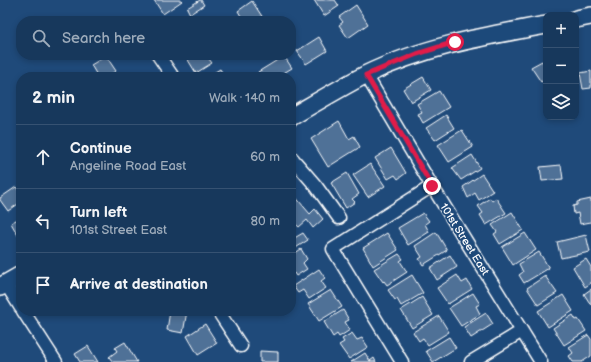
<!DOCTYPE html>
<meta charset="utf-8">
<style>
:root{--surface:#17385c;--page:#203f62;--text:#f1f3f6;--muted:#9eacbb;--line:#365272}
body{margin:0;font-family:"Balsamiq Sans",sans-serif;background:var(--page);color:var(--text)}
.controls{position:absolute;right:12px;top:12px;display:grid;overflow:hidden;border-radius:8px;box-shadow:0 2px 6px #0003}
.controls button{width:36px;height:36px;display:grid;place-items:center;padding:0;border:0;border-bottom:1px solid var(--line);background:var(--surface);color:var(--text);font:20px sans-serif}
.stop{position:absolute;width:12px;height:12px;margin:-9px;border:3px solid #e11d48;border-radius:50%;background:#fff}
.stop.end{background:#e11d48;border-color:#fff;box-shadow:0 1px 4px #0008}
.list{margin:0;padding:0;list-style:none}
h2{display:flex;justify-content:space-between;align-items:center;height:52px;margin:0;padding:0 16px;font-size:17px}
h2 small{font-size:13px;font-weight:400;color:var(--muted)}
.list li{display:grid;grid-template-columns:26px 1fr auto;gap:12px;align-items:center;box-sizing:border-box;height:64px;padding:0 16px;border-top:1px solid var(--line)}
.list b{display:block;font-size:15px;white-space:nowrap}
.list p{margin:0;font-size:13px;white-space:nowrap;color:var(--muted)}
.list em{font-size:13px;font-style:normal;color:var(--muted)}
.icon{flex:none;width:22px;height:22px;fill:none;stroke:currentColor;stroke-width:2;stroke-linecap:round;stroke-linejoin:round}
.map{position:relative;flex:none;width:591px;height:362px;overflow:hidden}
.search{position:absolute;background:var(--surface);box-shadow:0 2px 6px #0003;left:16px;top:16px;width:280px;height:44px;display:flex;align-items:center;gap:10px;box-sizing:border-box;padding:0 14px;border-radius:16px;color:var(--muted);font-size:15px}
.panel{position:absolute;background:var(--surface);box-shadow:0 2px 6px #0003;left:16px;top:72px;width:280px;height:244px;border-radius:16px}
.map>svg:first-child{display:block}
.building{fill:#507197;stroke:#fff}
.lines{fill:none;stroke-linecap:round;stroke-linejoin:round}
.street-casing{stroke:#fff;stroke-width:15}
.secondary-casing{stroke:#fff;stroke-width:20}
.street{stroke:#1f4a7a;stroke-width:12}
.secondary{stroke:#1f4a7a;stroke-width:17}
.route{stroke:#e11d48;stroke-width:5}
.labels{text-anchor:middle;stroke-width:3.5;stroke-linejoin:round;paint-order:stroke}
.street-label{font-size:11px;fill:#fff;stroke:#1f4a7a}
</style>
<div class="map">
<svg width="591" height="362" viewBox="0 0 591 362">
<rect width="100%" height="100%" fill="#1f4a7a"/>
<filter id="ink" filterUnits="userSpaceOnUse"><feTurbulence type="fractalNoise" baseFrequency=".025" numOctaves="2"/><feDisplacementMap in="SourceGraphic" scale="8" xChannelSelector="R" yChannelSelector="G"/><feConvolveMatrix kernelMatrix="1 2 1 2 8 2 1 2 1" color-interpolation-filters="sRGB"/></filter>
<g filter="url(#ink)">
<path class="building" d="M 154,0 L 181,0 L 182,1 L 163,14 Z
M 200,0 L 201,0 L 204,5 L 190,14 L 187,8 Z
M 314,0 L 335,0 L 339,6 L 324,16 Z
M 252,1 L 265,21 L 244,21 L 238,11 Z
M 356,5 L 368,24 L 348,38 L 339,25 L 343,22 L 339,17 Z
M 319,37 L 327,51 L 306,64 L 297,51 Z
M 195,55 L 206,55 L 212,63 L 196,73 L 188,60 Z
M 106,56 L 116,71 L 106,77 L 98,77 L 91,65 Z
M 284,56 L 292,68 L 277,77 L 261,77 L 258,72 Z
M 542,61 L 546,68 L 546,79 L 541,82 L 531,67 Z
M 220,69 L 225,77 L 207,77 Z
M 591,71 L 591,88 L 583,89 L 580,73 Z
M 423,77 L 431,90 L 411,102 L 403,89 Z
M 439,91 L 449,107 L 423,123 L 418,114 L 422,112 L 417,104 Z
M 446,115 L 454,128 L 435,140 L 426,128 Z
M 339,121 L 349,139 L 354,136 L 360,147 L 328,167 L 311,139 Z
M 462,130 L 473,147 L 449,162 L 438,145 Z
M 391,148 L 406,173 L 398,179 L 395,175 L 388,179 L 375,158 Z
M 472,155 L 480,168 L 461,180 L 452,168 Z
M 370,164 L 385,186 L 368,197 L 353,175 Z
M 561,165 L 563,179 L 542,181 L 540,167 Z
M 347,173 L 359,194 L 352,199 L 355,202 L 346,208 L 331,183 Z
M 482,174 L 493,191 L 479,200 L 475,193 L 468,198 L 463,187 Z
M 16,187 L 21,194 L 21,202 L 8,211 L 0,200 L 0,198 Z
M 293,194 L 310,214 L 315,209 L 323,219 L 313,228 L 307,220 L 299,227 L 291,220 L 291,196 Z
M 490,198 L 492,201 L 496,198 L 506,213 L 486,225 L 480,215 L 483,213 L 478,206 Z
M 591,199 L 591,222 L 580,224 L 578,213 L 574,214 L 573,206 L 577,205 L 577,202 Z
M 512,212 L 523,230 L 500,244 L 494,234 L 497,232 L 492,225 Z
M 423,213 L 429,221 L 425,224 L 429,232 L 408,245 L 398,228 Z
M 21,217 L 21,239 L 20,239 L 11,223 Z
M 436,232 L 447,250 L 423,265 L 419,259 L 422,257 L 415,246 Z
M 303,233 L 308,240 L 291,251 L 291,240 Z
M 387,233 L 398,250 L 373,266 L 363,248 Z
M 525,233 L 536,250 L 513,265 L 502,247 Z
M 586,235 L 590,252 L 561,258 L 557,242 Z
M 301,249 L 307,259 L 303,263 L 307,269 L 296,276 L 294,273 L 291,275 L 291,256 Z
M 539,252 L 549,268 L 524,283 L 519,275 L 523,272 L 519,264 Z
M 399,254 L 403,259 L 400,261 L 407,272 L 387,285 L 384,281 L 383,282 L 374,269 Z
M 450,255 L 457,267 L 437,280 L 430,268 Z
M 586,259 L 591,267 L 591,283 L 585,287 L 573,267 Z
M 319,269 L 325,278 L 321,281 L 326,288 L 309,299 L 303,290 L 298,293 L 293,286 Z
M 412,275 L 423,293 L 401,306 L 397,299 L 395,300 L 388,290 Z
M 457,275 L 462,283 L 467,280 L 472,289 L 448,304 L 437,288 Z
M 545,276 L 557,293 L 538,305 L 527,288 Z
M 591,289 L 591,305 L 584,294 Z
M 331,290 L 342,307 L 319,321 L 308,304 Z
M 473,293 L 480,304 L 476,306 L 480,314 L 461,326 L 449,308 Z
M 563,295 L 573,311 L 548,327 L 538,311 Z
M 422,297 L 433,315 L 412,328 L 401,310 Z
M 343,310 L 349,320 L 345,322 L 350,330 L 339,337 L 337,334 L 333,337 L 324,322 Z
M 170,311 L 187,311 L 183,333 L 167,330 Z
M 486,313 L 493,324 L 471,338 L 464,327 Z
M 573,315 L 576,320 L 578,319 L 586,331 L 564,345 L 553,328 Z
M 439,316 L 449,332 L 428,345 L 423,338 L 419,341 L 413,332 Z
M 205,324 L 217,343 L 198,355 L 187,336 Z
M 352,333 L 357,340 L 362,338 L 368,347 L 349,359 L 339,345 L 344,342 L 342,339 Z
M 588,335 L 591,339 L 591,356 L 582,362 L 573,362 L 569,356 L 573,353 L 569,347 Z
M 449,337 L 456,348 L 433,362 L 426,351 Z
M 125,342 L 137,362 L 113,362 L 109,357 L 117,351 L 115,348 Z
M 88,346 L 98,362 L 80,362 L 75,354 Z
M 260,351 L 278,352 L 278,362 L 260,362 Z
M 365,353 L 370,361 L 374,358 L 376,362 L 351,362 Z"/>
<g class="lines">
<defs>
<path id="street" d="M 158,55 L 173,77
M 366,75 L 432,186 L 541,362
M 291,157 L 316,186 L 339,218
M 6,284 L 21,308
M 23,311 L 56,362
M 218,311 L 241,346
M 402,362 L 333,249 L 432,186
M 471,362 L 522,331"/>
<path id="secondary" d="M 576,19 L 591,16
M 291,117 C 315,103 340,88 365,75 C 422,47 485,36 546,25
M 0,287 L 21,275"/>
</defs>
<use href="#street" class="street-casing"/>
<use href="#secondary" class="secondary-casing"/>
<use href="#street" class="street"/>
<use href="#secondary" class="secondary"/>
</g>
</g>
<g class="lines" filter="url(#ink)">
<path class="route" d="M 432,186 L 366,75 L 417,54 L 455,42"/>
</g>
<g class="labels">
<g class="street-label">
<text transform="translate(465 239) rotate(58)" y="4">101st Street East</text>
</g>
</g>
</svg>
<div class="controls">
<button>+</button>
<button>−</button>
<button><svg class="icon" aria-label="layers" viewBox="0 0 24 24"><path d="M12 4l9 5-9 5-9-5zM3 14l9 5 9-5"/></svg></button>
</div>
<div class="stop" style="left:455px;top:42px"></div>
<div class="stop end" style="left:432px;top:186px"></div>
<div class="search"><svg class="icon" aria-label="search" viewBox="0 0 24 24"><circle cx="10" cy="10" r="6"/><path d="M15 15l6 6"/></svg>Search here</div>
<section class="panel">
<h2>2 min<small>Walk · 140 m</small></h2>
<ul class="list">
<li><svg class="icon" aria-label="ahead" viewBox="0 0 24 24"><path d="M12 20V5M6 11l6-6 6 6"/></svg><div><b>Continue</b><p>Angeline Road East</p></div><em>60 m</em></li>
<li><svg class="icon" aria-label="left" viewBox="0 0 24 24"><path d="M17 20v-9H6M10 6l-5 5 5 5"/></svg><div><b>Turn left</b><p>101st Street East</p></div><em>80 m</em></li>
<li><svg class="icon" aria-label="arrive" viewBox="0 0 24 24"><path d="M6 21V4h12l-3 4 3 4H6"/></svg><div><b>Arrive at destination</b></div></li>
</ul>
</section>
</div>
